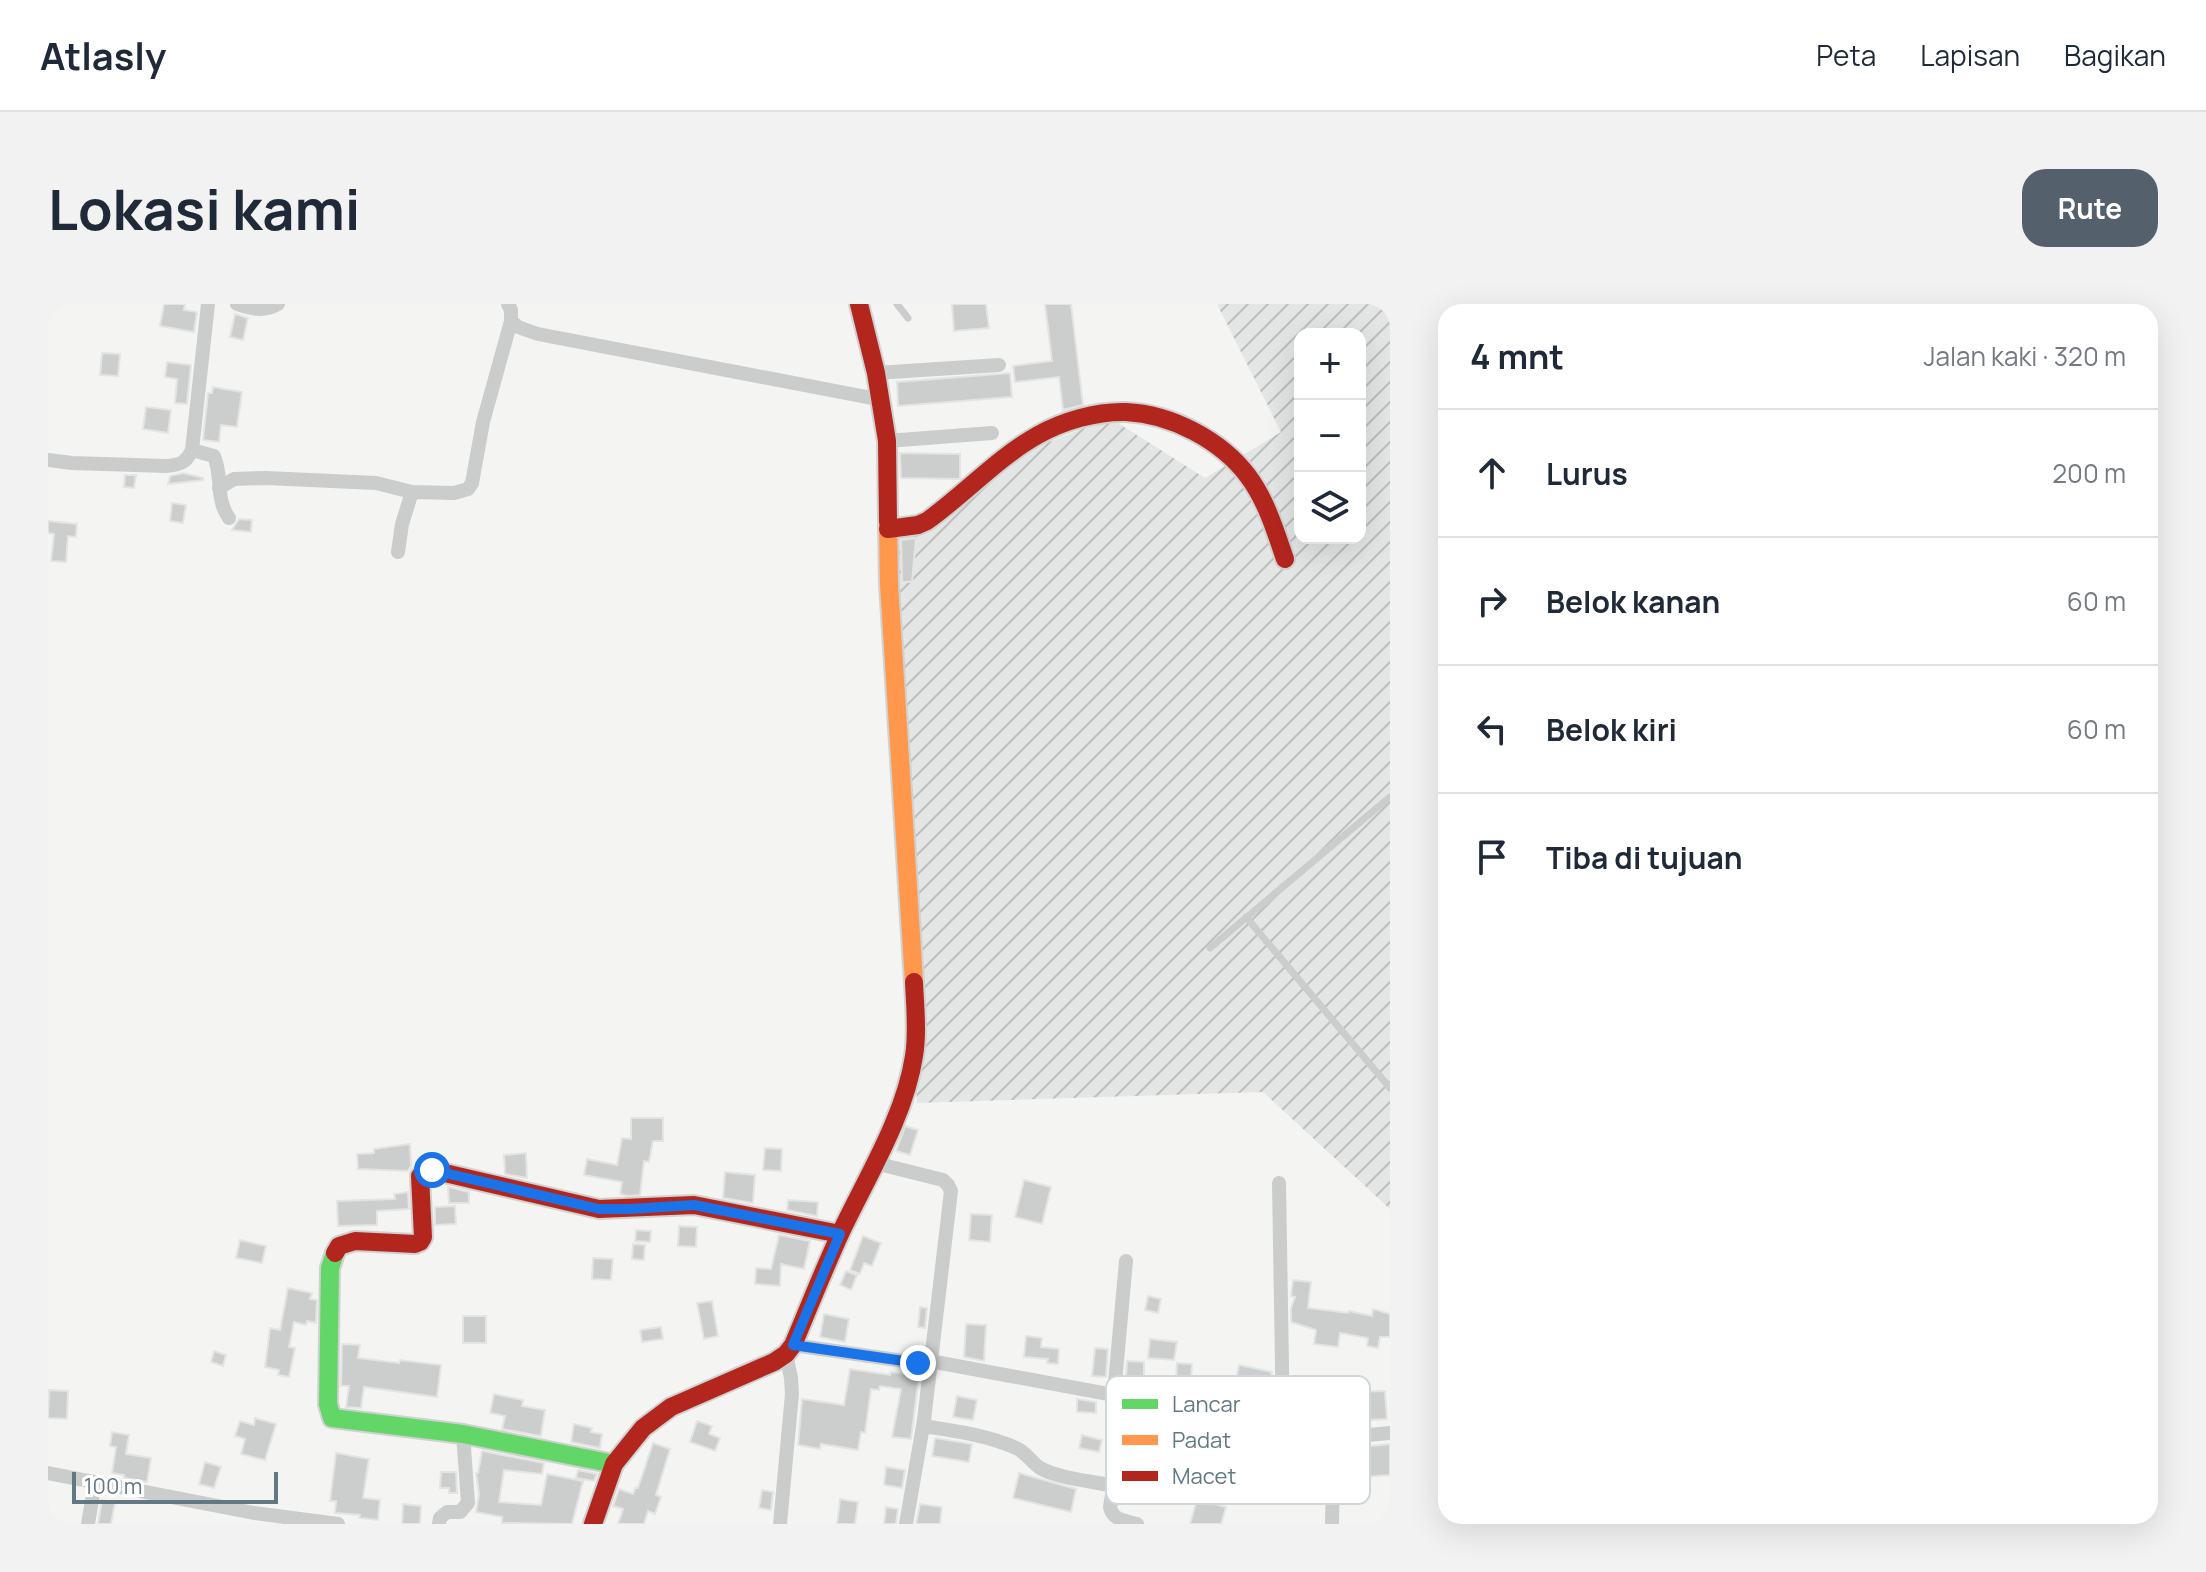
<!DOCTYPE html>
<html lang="id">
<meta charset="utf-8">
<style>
:root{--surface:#fff;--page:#f2f2f3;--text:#1f2937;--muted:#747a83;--line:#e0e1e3;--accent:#54606b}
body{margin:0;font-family:Manrope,sans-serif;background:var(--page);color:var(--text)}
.controls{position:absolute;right:24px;top:24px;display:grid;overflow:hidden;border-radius:16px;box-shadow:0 8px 32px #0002}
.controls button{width:72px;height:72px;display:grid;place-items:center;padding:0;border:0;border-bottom:2px solid var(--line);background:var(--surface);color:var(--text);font:40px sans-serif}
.scale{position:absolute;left:24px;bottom:20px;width:206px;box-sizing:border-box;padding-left:8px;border:4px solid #627984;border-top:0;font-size:22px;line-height:28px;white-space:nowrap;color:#627984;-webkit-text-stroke:6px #fff;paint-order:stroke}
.stop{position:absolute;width:24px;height:24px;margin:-18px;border:6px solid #1a73e8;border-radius:50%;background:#fff}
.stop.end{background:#1a73e8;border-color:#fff;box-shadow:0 2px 8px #0008}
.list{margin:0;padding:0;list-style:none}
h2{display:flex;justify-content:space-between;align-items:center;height:104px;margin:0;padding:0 32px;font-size:34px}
h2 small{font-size:26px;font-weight:400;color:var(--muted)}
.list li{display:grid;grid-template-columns:52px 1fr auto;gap:24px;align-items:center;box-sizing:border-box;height:128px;padding:0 32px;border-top:2px solid var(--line)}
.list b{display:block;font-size:30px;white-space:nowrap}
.list em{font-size:26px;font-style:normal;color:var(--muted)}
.icon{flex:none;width:44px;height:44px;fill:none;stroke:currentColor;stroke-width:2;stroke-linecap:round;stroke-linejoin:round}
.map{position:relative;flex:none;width:1342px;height:1220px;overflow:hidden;border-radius:24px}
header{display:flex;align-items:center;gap:48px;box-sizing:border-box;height:112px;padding:0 40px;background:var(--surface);border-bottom:2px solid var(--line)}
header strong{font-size:38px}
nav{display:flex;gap:44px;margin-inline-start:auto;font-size:28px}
.intro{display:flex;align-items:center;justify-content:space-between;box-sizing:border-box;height:192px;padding:0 48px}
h1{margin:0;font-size:56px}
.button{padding:20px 36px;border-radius:24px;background:var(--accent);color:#fff;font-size:28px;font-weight:700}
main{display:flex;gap:48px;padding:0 48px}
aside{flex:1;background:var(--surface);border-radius:24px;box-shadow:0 8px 32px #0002}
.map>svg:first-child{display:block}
.industrial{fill:url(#industrial-furrows);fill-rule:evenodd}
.building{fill:#cccece;stroke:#e4e4e2;stroke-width:2}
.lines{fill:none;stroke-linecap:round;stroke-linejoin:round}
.fast-casing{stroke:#d0d2d2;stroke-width:22}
.slow-casing{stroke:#d0d2d2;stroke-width:22}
.jam-casing{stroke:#d0d2d2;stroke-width:22}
.lane{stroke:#cbcdcd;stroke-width:7}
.street{stroke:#cbcdcd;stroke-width:14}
.fast{stroke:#63d668;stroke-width:18}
.slow{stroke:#ff974d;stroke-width:18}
.jam{stroke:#b3261e;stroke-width:18}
.route{stroke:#1a73e8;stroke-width:10}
.key{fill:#fff;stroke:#d0d7da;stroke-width:2}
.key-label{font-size:22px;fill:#627984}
</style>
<header>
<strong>Atlasly</strong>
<nav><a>Peta</a><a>Lapisan</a><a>Bagikan</a></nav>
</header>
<div class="intro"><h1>Lokasi kami</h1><a class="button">Rute</a></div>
<main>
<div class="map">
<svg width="1342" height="1220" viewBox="0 0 1342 1220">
<defs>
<pattern id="industrial-furrows" width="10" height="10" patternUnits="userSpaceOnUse" patternTransform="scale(2)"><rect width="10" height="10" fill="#e4e6e5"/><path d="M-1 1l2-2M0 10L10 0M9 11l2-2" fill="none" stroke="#bcbfbf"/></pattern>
</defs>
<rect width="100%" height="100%" fill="#f4f4f2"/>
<path class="industrial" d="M 1169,0 L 1342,0 L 1342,905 L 1215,788 L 869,799 L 840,242 L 963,153 L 1062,114 L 1157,174 L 1233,128 ZM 1252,30 L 1312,30 L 1312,234 L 1252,234 Z"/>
<path class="building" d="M 116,0 L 137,0 L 136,6 L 149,8 L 146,28 L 112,22 Z
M 904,0 L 938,0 L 941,24 L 906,27 Z
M 997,0 L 1023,0 L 1035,101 L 1015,106 L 1011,73 L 967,78 L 965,62 L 1004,57 Z
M 187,10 L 200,14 L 195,36 L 182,33 Z
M 54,49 L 72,50 L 70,72 L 52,71 Z
M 119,58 L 143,61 L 139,100 L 127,99 L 129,75 L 117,73 Z
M 962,69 L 964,93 L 850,102 L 849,78 Z
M 165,83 L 194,88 L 189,123 L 173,121 L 171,138 L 155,136 L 160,89 L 164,89 Z
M 98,103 L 123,106 L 120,129 L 95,125 Z
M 852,149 L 912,150 L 912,175 L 853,174 Z
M 135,169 L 155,174 L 155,176 L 120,180 L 122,172 Z
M 77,171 L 88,171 L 86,184 L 76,183 Z
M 124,199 L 138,201 L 135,219 L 122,217 Z
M 191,215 L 204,216 L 203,228 L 184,226 Z
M 0,217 L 29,220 L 28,233 L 20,232 L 18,258 L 3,257 L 6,230 L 0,229 Z
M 868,234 L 864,278 L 854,278 L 853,236 Z
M 583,814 L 615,814 L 615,837 L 605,837 L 601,858 L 596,857 L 592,891 L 580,892 L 572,890 L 574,878 L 536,871 L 539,855 L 569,861 L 574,834 L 583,835 Z
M 857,822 L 870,826 L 862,851 L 848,847 Z
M 362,840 L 363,862 L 360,867 L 310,865 L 309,850 L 326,849 L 326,845 Z
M 717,844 L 734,845 L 733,867 L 715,866 Z
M 478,849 L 479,874 L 457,870 L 456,851 Z
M 677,868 L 707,871 L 705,899 L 675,894 Z
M 976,876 L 1003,883 L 994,920 L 967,913 Z
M 400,883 L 421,888 L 421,899 L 401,899 Z
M 360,888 L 361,905 L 329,907 L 329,921 L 290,922 L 289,897 L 347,895 L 346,890 Z
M 740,896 L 770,898 L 769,912 L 739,906 Z
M 407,902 L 408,920 L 387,921 L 387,903 Z
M 923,910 L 944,911 L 942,938 L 921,936 Z
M 631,922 L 649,923 L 648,943 L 630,942 Z
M 588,926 L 603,927 L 602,938 L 587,937 Z
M 731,931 L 762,937 L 756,965 L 733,960 L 732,982 L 707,980 L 708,964 L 723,965 Z
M 815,932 L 833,939 L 824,962 L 816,959 L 812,970 L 802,966 Z
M 192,936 L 218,942 L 214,959 L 188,954 Z
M 585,940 L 597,941 L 596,956 L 584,955 Z
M 545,954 L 565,955 L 563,976 L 544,975 Z
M 798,967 L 809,971 L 803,986 L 792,981 Z
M 1245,976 L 1263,978 L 1260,1004 L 1300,1009 L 1301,1007 L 1324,1012 L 1325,1005 L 1342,1010 L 1342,1033 L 1332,1033 L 1330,1044 L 1319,1042 L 1320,1034 L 1292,1029 L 1290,1043 L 1266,1040 L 1268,1026 L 1243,1018 L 1243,1004 L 1247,993 L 1243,992 Z
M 240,984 L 264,989 L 262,995 L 269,996 L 268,1019 L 259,1017 L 258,1021 L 246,1018 L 241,1043 L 247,1044 L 241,1073 L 230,1071 L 231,1066 L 217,1063 L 222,1024 L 232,1026 Z
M 1100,992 L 1113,995 L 1110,1009 L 1097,1006 Z
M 664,997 L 670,1032 L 656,1035 L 649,999 Z
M 872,1003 L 879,1004 L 877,1024 L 870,1023 Z
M 776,1010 L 801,1015 L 797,1038 L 772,1033 Z
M 415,1012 L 438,1012 L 438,1039 L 415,1039 Z
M 918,1020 L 938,1021 L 936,1057 L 916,1053 Z
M 613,1023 L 615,1035 L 594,1038 L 592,1026 Z
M 978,1032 L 994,1034 L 993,1043 L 1011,1045 L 1010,1060 L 999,1059 L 1000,1055 L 976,1053 Z
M 1102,1035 L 1129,1038 L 1126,1056 L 1100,1054 Z
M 294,1040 L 312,1041 L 310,1054 L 351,1059 L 352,1056 L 393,1061 L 389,1093 L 316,1083 L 313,1104 L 298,1103 L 301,1082 L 293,1082 Z
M 1047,1044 L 1060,1045 L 1058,1073 L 1044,1072 Z
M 166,1047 L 178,1051 L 175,1062 L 163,1058 Z
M 1079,1057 L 1096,1058 L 1096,1073 L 1078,1072 Z
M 1129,1059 L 1144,1060 L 1143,1079 L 1128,1078 Z
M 1191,1061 L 1224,1068 L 1218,1100 L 1185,1093 Z
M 802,1065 L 842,1071 L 843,1068 L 871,1072 L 863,1135 L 844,1133 L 853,1085 L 832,1082 L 831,1086 L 823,1085 L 817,1129 L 813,1128 L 810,1146 L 773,1140 L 772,1145 L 750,1141 L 754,1095 L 796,1101 Z
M 1,1086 L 20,1087 L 19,1115 L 0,1114 Z
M 1337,1087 L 1339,1115 L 1305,1117 L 1304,1088 Z
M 446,1090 L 475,1096 L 474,1102 L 497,1106 L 493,1132 L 454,1125 L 457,1112 L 442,1109 Z
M 909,1092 L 929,1096 L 925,1116 L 905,1113 Z
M 1029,1095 L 1048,1098 L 1048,1109 L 1029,1108 Z
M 207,1114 L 228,1120 L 217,1156 L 193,1150 L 197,1135 L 187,1132 L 192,1117 L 206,1121 Z
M 649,1117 L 664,1122 L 661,1130 L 672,1134 L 667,1147 L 642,1138 Z
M 526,1120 L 544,1124 L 543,1128 L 554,1130 L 552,1144 L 523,1138 Z
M 64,1128 L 81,1131 L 78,1150 L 103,1154 L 99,1178 L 76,1174 L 76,1171 L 64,1169 L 68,1143 L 62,1142 Z
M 1034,1131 L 1054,1136 L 1051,1148 L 1031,1144 Z
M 887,1134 L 924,1140 L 921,1158 L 884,1152 Z
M 605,1139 L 622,1145 L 608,1191 L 613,1193 L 607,1210 L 600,1207 L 596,1220 L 570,1220 L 575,1205 L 565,1202 L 571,1185 L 585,1190 L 587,1184 L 590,1184 Z
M 1342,1140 L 1342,1171 L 1316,1173 L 1313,1143 Z
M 434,1147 L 496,1159 L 494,1170 L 456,1166 L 451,1198 L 493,1201 L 499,1170 L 535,1177 L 524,1220 L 454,1219 L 454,1213 L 428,1208 L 431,1190 L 428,1169 L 430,1169 Z
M 288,1149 L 321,1155 L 315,1194 L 332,1196 L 330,1216 L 311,1214 L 312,1211 L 287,1209 L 288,1197 L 282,1197 Z
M 157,1158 L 173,1163 L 166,1184 L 151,1180 Z
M 838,1163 L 857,1166 L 854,1184 L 836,1181 Z
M 530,1166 L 549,1170 L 546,1177 L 528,1174 Z
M 393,1168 L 408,1168 L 409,1189 L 401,1189 L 401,1184 L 392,1184 Z
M 971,1169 L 1028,1185 L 1023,1208 L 965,1194 Z
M 714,1186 L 725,1188 L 723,1206 L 711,1204 Z
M 792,1195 L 810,1198 L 807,1220 L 789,1220 Z
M 1149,1195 L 1178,1203 L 1173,1220 L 1142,1220 Z
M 54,1196 L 67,1199 L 63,1220 L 50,1220 Z
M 355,1200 L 373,1202 L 372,1220 L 354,1220 Z
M 872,1200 L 894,1203 L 892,1220 L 868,1220 Z
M 838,1203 L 850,1205 L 848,1220 L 836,1220 Z"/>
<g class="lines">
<defs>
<path id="fast" d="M 287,949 L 282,964 L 280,1100 L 284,1114 L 415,1130 L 566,1160"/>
<path id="slow" d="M 840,218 L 841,280 L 866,678"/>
<path id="jam" d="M 811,0 L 828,69 L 839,137 L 840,218
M 840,225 L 870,221 L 879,217 C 917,190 949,154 990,131 C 1015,117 1049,107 1078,108 C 1123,110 1173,136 1200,172 C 1218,196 1227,226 1237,255
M 287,949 L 291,942 L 307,937 L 367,940 L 372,938 L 375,933 L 372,872 L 377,867 L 384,866 L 551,905 L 646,901 L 792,930
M 545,1220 L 566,1160 L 595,1124 L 623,1103 L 726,1058 L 738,1050 L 745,1041 C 761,1003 776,965 793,928 C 819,873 857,812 866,752 C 870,728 867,702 866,678"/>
</defs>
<use href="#fast" class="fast-casing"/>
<use href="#slow" class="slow-casing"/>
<use href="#jam" class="jam-casing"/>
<path class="lane" d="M 849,0 L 860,14
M 1198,613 L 1342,784
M 1162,644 L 1342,493"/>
<path class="street" d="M 189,0 C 203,5 216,8 230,0
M 460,0 L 463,6 L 463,17 L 470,23 L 490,30 L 834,96
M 828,69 L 951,61
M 839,137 L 944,129
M 144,146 L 166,152 C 175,173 167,195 181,214
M 0,156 L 24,159 L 118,162 C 132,161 138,159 144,146 L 160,0
M 171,184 L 186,175 L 218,174 L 328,179 L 364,188
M 350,248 L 354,220 L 364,188 L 406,189 L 420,185 L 424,179 L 435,118 L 463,17
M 827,859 L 895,876 L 900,881 L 903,887 L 876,1116 L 858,1220
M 1231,879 L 1235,1122
M 745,1041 L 870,1059 L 882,1063
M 882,1057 L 1270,1129 C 1290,1143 1284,1197 1284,1220
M 1066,1090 L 1078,957
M 1080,1093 L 1062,1203 C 1064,1216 1078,1217 1089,1220
M 875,1122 C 906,1127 940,1131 968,1144 C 978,1148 983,1158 992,1164 C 1012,1175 1044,1177 1066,1182
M 1277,1135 L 1342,1129
M 0,1169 L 206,1209 L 290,1220
M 40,1220 L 47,1178
M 391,1220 L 392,1214 L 399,1208 L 412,1208 L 420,1199 L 415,1130
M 732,1220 L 744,1090 L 743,1074 L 738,1050"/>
<use href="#fast" class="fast"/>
<use href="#slow" class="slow"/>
<use href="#jam" class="jam"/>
</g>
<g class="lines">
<path class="route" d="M 384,866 L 551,905 L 581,905 L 646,901 L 792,930 L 745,1041 L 870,1059"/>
</g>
<rect x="1058" y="1072" width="264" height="128" rx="12" class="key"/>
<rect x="1074" y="1095" width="36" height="10" fill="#63d668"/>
<rect x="1074" y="1131" width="36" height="10" fill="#ff974d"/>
<rect x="1074" y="1167" width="36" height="10" fill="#b3261e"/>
<g class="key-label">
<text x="1124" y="1108">Lancar</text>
<text x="1124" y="1144">Padat</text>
<text x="1124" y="1180">Macet</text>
</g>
</svg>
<div class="controls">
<button>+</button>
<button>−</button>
<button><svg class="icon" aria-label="layers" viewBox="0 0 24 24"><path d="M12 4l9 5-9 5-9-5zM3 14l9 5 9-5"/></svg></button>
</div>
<div class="scale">100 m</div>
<div class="stop" style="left:384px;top:866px"></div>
<div class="stop end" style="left:870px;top:1059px"></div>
</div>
<aside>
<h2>4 mnt<small>Jalan kaki · 320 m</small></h2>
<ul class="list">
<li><svg class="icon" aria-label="ahead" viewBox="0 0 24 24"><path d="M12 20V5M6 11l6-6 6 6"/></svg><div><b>Lurus</b></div><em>200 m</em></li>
<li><svg class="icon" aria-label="right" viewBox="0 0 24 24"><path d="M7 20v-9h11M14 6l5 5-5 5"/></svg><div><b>Belok kanan</b></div><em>60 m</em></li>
<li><svg class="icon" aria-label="left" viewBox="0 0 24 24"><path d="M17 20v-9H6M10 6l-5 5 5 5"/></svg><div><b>Belok kiri</b></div><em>60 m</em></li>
<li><svg class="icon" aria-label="arrive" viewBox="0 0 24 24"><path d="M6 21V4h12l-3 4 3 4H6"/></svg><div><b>Tiba di tujuan</b></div></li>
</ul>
</aside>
</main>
